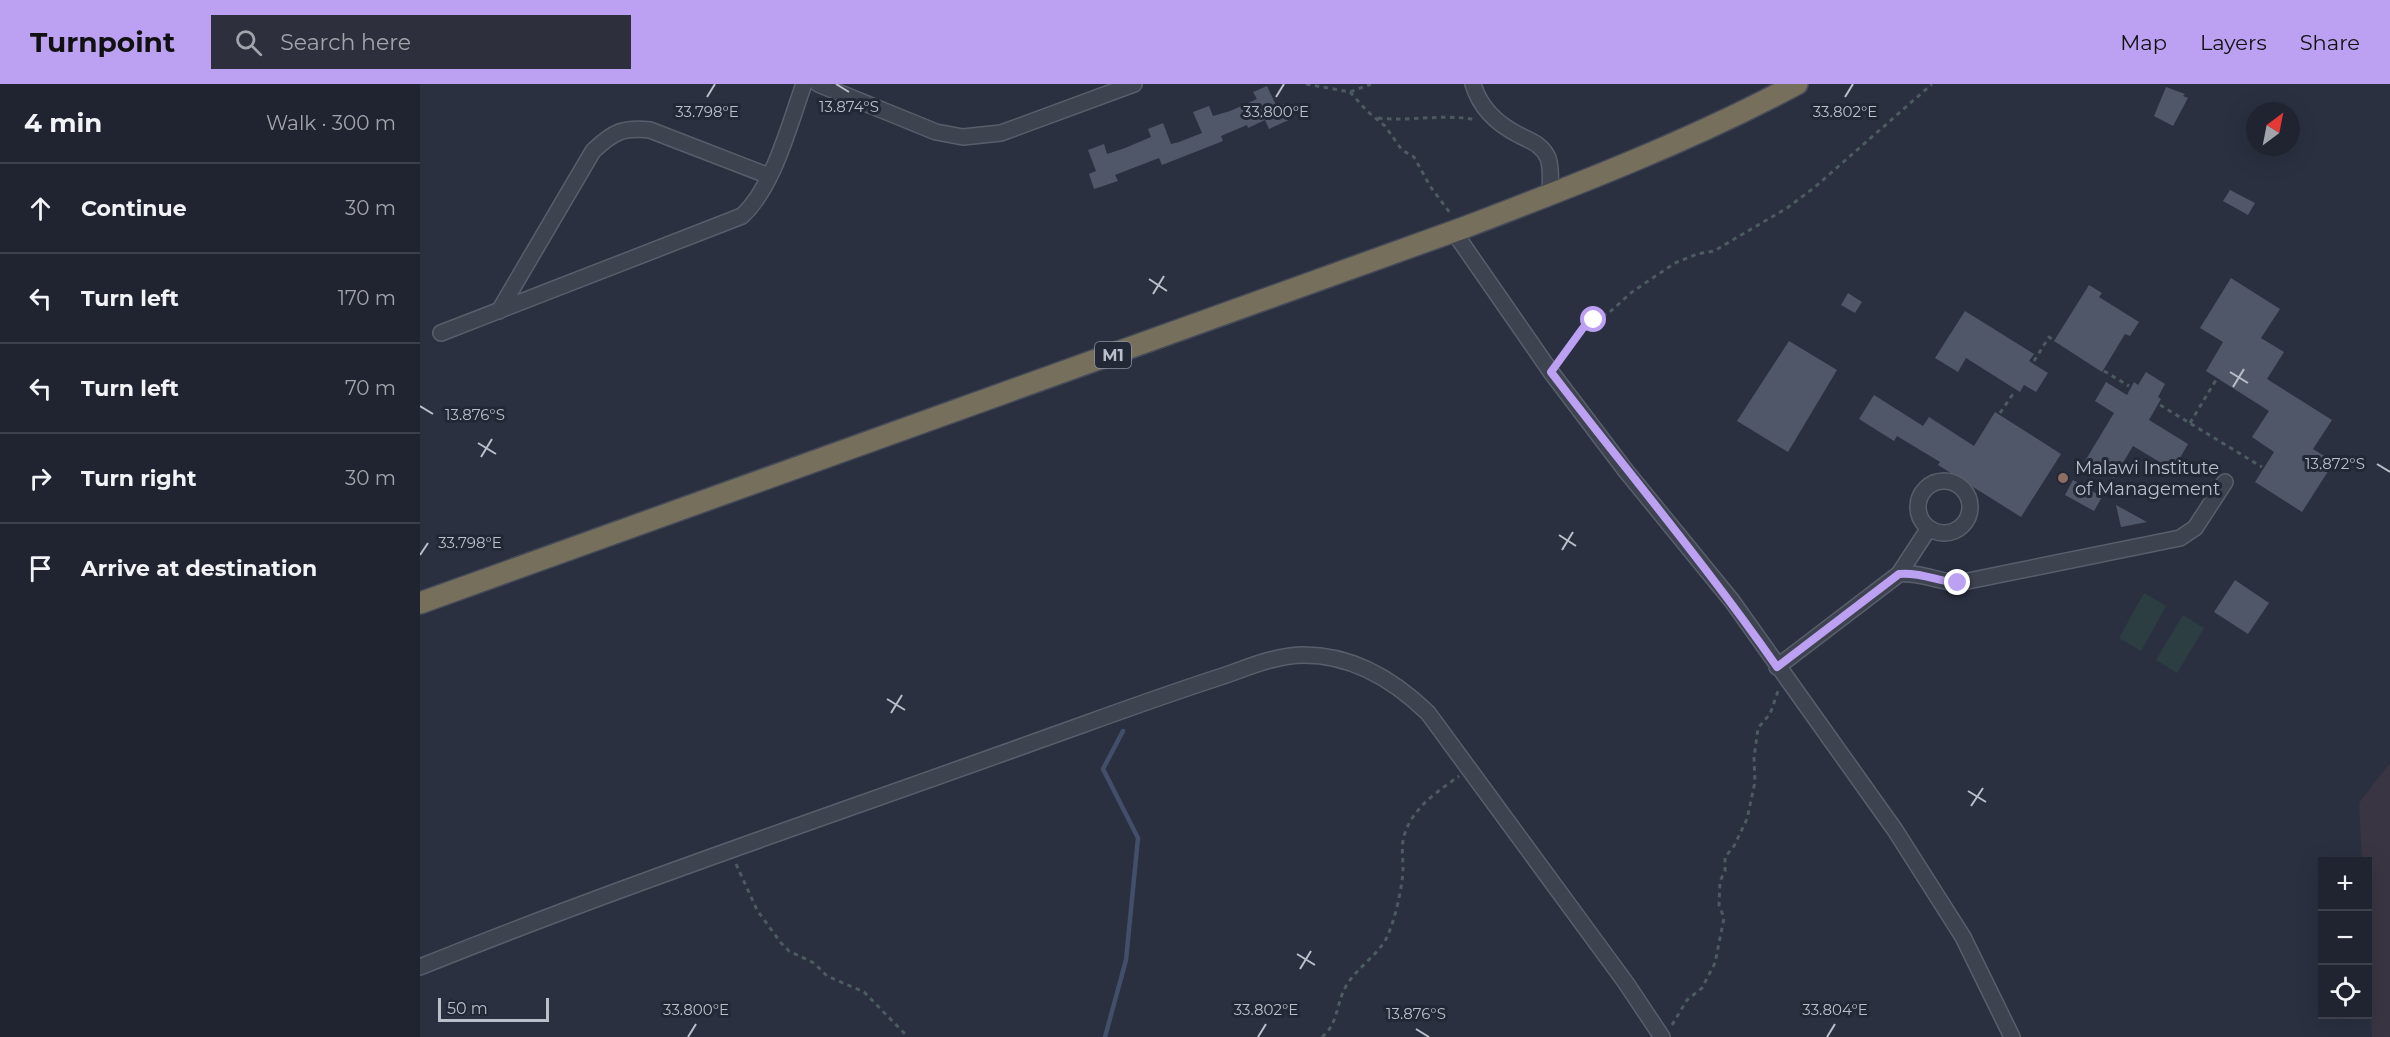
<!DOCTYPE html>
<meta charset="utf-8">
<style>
:root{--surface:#202430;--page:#2d303c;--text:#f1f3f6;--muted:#a2a4ab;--line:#3d414c;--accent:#bca0f2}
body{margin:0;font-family:Montserrat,sans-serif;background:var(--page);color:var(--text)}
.controls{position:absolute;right:18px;bottom:18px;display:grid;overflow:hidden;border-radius:0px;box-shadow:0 6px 24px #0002}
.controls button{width:54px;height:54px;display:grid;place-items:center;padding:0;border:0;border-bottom:2px solid var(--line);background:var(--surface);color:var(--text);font:30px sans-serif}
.compass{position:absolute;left:1826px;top:18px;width:54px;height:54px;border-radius:50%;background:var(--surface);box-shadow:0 6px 24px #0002;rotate:32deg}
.scale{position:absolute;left:18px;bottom:15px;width:111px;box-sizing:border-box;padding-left:6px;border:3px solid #bbbfca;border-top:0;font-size:16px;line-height:21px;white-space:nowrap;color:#bbbfca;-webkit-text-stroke:4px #222836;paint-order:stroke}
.stop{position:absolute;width:18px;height:18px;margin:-14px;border:4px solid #bca0f2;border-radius:50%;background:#fff}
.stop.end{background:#bca0f2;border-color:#fff;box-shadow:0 2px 6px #0008}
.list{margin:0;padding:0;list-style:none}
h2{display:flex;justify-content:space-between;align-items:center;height:78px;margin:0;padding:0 24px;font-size:26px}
h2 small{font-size:20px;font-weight:400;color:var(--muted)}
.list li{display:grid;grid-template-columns:39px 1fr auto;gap:18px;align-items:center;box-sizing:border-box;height:90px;padding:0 24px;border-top:2px solid var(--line)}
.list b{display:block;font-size:22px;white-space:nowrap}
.list em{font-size:20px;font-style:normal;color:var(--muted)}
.icon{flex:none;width:33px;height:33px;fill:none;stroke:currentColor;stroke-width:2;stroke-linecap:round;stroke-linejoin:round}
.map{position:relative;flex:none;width:1970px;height:953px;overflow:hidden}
header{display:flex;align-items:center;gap:36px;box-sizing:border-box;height:84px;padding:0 30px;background:var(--accent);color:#111}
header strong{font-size:28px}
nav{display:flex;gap:33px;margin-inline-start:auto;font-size:21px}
.search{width:420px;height:54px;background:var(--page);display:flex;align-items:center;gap:15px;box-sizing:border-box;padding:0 21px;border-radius:0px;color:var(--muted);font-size:22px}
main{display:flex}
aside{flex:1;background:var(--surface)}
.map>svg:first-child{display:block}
.medical{fill:#393542}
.green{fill:#2d3e42}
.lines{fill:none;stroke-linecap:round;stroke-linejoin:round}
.stream{stroke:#434e69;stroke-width:4.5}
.building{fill:#505769}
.minor-casing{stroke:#595e6b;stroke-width:18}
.highway-casing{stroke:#454b58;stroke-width:24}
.path{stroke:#4c5b60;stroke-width:3;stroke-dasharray:4.5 4.5;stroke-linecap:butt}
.minor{stroke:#3e4350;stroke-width:15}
.highway{stroke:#756f5c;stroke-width:21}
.route{stroke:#bca0f2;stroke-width:8}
.ticks{fill:none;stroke:#bbbfca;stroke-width:2}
.education-dot{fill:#8d6e63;stroke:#222836;stroke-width:2}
.labels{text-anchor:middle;stroke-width:6;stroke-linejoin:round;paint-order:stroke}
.shield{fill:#222836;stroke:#8d929e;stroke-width:1.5}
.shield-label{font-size:16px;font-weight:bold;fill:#bbbfca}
.poi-label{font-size:18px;fill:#bbbfca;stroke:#222836;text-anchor:start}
.ticks-label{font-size:15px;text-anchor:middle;fill:#bbbfca;stroke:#222836;stroke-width:6;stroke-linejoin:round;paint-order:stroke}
</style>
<header>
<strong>Turnpoint</strong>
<div class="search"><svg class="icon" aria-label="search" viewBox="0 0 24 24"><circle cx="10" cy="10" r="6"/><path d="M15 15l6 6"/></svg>Search here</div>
<nav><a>Map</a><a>Layers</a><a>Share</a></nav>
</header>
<main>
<aside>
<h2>4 min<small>Walk · 300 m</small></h2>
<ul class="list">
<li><svg class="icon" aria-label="ahead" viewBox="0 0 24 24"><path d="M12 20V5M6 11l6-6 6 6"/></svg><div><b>Continue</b></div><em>30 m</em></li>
<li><svg class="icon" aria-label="left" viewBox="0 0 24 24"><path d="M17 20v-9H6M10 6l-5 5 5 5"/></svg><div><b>Turn left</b></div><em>170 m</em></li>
<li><svg class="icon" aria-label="left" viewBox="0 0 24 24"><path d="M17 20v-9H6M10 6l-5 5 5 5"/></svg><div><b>Turn left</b></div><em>70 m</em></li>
<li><svg class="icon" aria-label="right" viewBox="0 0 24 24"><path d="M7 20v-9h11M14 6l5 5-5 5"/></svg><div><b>Turn right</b></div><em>30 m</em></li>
<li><svg class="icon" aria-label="arrive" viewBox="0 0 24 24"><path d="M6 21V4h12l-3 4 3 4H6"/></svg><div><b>Arrive at destination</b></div></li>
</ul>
</aside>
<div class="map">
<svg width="1970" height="953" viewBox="0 0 1970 953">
<rect width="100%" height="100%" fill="#2a3040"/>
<path class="medical" d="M 1970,679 L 1970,953 L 1952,953 L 1948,873 L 1948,778 L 1942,777 L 1939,719 Z"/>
<path class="green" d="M 1724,509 L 1746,522 L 1721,567 L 1699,554 Z
M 1763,531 L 1784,544 L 1757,589 L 1736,576 Z"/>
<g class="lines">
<path class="stream" d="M 685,953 L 706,876 L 718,754 L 683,685 L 703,647"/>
</g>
<path class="building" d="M 847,2 L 857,23 L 864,20 L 871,35 L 849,45 L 845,36 L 828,44 L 827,41 L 801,52 L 803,57 L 742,81 L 739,74 L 695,91 L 698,97 L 674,105 L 669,90 L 676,87 L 668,66 L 684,60 L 687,70 L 705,64 L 731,53 L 728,45 L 743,39 L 751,60 L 759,58 L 782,49 L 773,28 L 789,22 L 793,32 L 810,27 L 837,15 L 833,8 Z
M 1746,3 L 1765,10 L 1763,12 L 1768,14 L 1753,42 L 1734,32 Z
M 1810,106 L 1835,119 L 1828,131 L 1803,117 Z
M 1811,194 L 1860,225 L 1841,254 L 1864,268 L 1847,295 L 1912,336 L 1893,365 L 1914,378 L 1882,428 L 1835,398 L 1854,368 L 1832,353 L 1849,327 L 1786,287 L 1803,258 L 1780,244 Z
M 1669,201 L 1682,209 L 1679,213 L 1719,238 L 1710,252 L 1705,250 L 1682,288 L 1634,257 Z
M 1428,209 L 1442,218 L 1435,229 L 1421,221 Z
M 1545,227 L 1614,270 L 1609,277 L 1628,289 L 1616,308 L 1604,301 L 1600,308 L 1546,274 L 1538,288 L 1515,274 Z
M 1369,257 L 1417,286 L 1368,368 L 1317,337 Z
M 1726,288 L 1745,300 L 1738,313 L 1741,315 L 1729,336 L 1768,360 L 1753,386 L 1713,362 L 1694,394 L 1665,377 L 1694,329 L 1675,317 L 1686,298 L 1707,311 L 1714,298 L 1718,301 Z
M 1454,311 L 1503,342 L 1509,333 L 1554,362 L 1575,328 L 1641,370 L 1601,433 L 1518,381 L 1520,378 L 1477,352 L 1474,357 L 1439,335 Z
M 1653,396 L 1682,413 L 1674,427 L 1645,411 Z
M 1696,421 L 1727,438 L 1701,443 Z
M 1815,496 L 1849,519 L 1828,550 L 1794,528 Z"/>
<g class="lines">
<defs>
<path id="minor" d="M 398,0 L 516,48 L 543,53 L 581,49 L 714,0
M 1053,0 C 1060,24 1077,40 1099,51 C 1110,57 1122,60 1128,74 C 1132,85 1130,99 1130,111
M 1034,148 L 1131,288 L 1206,387 L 1312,517 L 1475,746 L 1543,853 L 1592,953
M 79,227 L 173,67 C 193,48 203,43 230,46 L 349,92
M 21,249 L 322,132 C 354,102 369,41 384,0
M1498 423a26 26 0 1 1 52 0a26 26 0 1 1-52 0Z
M 1479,490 L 1509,444
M 1357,583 L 1479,490 C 1500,488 1517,497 1538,499 L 1760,454 L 1775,444 L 1805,398
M 0,883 C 208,799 421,728 631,652 C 687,632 744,611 800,593 C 827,584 855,571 884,571 C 933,571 974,596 1008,629 L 1206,899 L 1242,953"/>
<path id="highway" d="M 0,519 L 1043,144 C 1156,101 1270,57 1377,0"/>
</defs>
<use href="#minor" class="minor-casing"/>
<use href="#highway" class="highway-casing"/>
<path class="path" d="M 886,0 L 930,8 L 951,0
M 930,8 L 947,27 L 965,42 L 982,66 L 994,73 L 1010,102 L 1030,129
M 958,34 C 991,38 1024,29 1056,36
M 1139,277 L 1163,245 L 1192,226 L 1212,208 L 1255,179 L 1277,170 L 1294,167 L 1367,124 L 1395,103 L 1512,0
M 1614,277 L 1629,253 L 1633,256
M 1684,287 L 1709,302
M 1740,321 L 1842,383
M 1580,329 L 1595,307
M 1770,339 L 1796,296
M 316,780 L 337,826 L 361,859 L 369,867 L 394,879 L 407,892 L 444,908 L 488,953
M 1252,941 L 1267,916 L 1282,904 L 1295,879 L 1304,834 L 1299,821 L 1300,797 L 1305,787 L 1305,773 L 1314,762 L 1327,735 L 1335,698 L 1334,674 L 1338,644 L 1350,630 L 1358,607
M 902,953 C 918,940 916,921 925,904 C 935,885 955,874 966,855 C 974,840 983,802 983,784 C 983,773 981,763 984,752 C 992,724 1017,708 1039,692"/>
<use href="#minor" class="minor"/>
<use href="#highway" class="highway"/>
</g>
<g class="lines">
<path class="route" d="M 1174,236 L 1163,244 L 1131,288 C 1206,386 1286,481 1357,583 L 1479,490 C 1500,488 1517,497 1538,499"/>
</g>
<path class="ticks" d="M 416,0 L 429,8M 287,13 L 295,0M 856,13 L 864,0M 1425,13 L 1433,0M 729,195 L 747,207M 733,210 L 744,192M 1810,288 L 1828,299M 1813,303 L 1824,285M 0,322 L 13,330M 58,359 L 76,370M 61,373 L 72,355M 1957,380 L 1970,388M 1139,451 L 1156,462M 1142,466 L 1153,448M 0,471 L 8,459M 467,615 L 485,626M 471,629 L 482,611M 1548,707 L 1566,718M 1551,722 L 1563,704M 877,870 L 895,881M 880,885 L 891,867M 996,945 L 1009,953M 268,953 L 276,940M 838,953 L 846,940M 1407,953 L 1415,940"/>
<circle class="education-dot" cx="1643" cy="394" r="6"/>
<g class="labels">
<rect class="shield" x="675" y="258" width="36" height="26" rx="4.5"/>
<g class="shield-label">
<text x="693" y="277">M1</text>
</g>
<g class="poi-label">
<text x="1655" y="390">Malawi Institute<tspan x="1655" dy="21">of Management</tspan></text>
</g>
</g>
<g class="ticks-label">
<text x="429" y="28">13.874°S</text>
<text x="287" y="33">33.798°E</text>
<text x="856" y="33">33.800°E</text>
<text x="1425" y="33">33.802°E</text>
<text x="55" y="336">13.876°S</text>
<text x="1915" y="385">13.872°S</text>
<text x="50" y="464">33.798°E</text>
<text x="276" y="931">33.800°E</text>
<text x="846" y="931">33.802°E</text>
<text x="1415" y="931">33.804°E</text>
<text x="996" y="935">13.876°S</text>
</g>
</svg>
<div class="controls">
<button>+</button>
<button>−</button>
<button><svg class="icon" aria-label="locate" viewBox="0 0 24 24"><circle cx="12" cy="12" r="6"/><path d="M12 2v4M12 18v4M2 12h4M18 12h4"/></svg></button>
</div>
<svg class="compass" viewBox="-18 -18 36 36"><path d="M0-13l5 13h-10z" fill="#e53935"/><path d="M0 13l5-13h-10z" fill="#a2a4ab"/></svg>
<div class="scale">50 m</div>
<div class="stop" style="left:1174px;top:236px"></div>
<div class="stop end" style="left:1538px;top:499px"></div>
</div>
</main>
